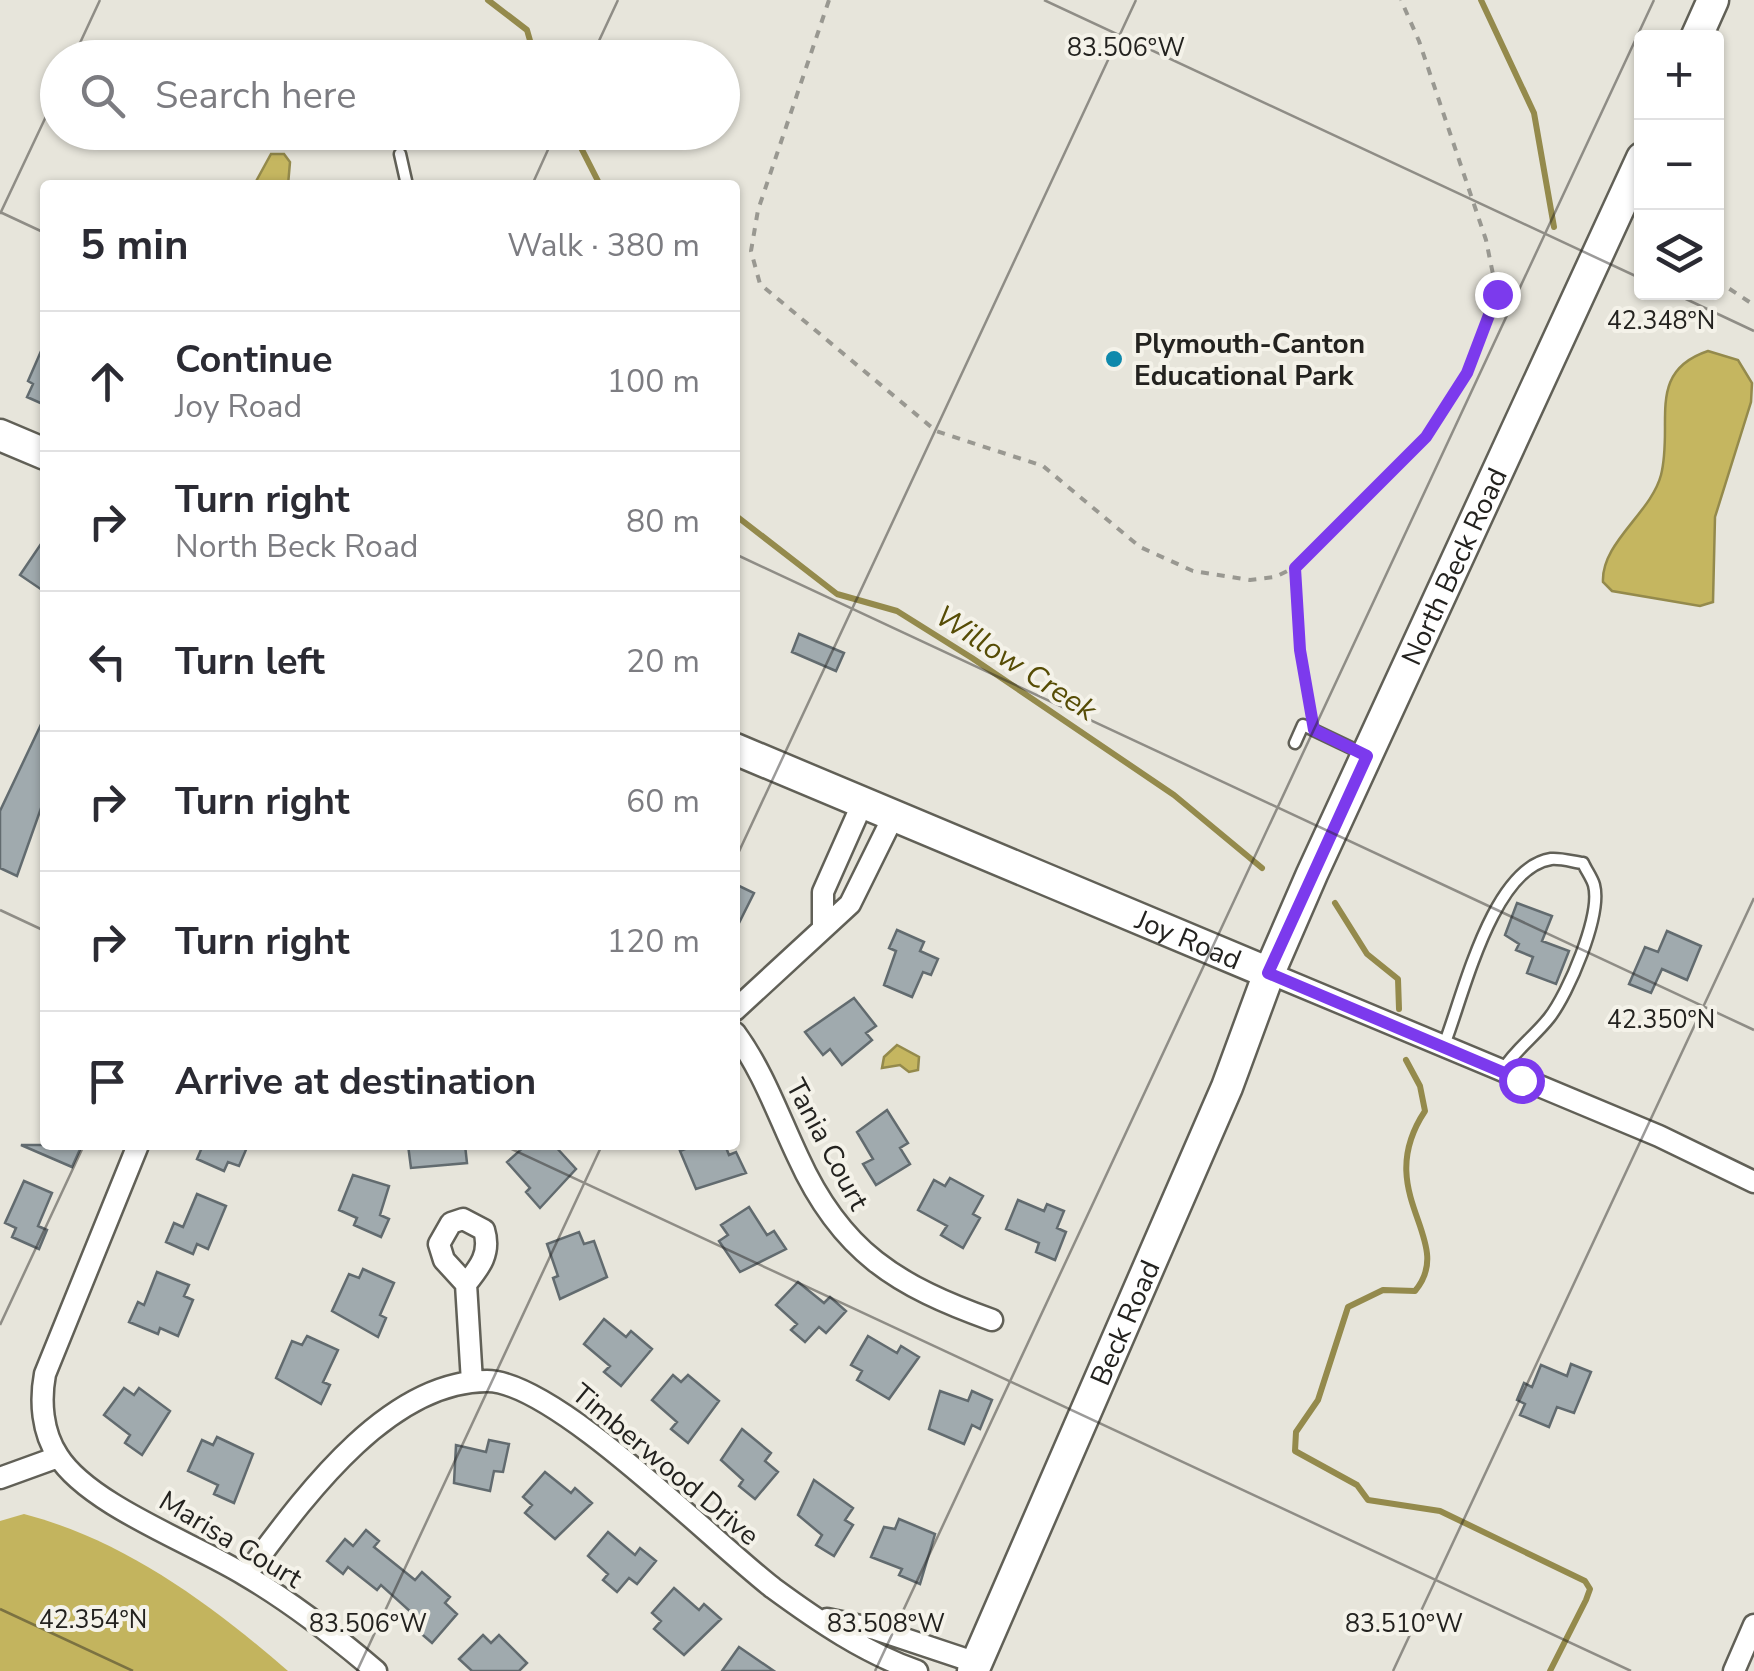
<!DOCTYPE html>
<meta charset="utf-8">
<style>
:root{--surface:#fff;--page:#f7f7f7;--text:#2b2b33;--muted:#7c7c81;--line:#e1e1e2}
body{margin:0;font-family:"Nunito Sans",sans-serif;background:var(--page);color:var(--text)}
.controls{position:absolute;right:30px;top:30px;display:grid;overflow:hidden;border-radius:10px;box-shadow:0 2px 8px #0004}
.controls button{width:90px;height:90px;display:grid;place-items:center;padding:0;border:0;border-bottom:2px solid var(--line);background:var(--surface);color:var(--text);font:50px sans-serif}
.stop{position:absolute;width:30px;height:30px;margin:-22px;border:8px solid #7c3aed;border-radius:50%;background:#fff}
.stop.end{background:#7c3aed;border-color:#fff;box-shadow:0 2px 10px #0008}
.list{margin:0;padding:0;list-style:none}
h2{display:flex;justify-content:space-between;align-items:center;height:130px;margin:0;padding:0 40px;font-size:42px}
h2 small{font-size:32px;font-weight:400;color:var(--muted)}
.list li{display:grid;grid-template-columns:65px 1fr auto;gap:30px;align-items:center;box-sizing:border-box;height:140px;padding:0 40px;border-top:2px solid var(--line)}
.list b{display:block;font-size:38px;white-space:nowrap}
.list p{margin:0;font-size:32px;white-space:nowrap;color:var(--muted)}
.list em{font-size:32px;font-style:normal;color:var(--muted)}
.icon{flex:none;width:55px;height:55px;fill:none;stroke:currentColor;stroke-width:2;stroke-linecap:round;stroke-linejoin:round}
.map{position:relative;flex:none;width:1754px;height:1671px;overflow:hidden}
.search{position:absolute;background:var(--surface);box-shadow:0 2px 8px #0004;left:40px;top:40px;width:700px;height:110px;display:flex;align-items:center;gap:25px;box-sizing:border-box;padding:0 35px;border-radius:55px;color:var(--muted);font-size:38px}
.panel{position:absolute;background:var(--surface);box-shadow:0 2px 8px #0004;left:40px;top:180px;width:700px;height:970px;border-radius:10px}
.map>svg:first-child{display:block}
.forest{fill:#c3b45e}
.water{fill:#c5b660;stroke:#948a4c;stroke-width:2.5}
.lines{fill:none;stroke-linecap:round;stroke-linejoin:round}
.stream{stroke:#948a4c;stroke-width:6}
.building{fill:#a0aaae;stroke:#626b6f;stroke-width:2.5}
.lane-casing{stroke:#616057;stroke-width:15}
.street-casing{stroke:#616057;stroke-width:25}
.secondary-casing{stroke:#616057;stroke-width:35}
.path{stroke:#999891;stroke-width:4;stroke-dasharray:8 8;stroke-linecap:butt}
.lane{stroke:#fff;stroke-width:10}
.street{stroke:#fff;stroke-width:20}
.secondary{stroke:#fff;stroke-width:30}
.route{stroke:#7c3aed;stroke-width:12}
.ticks{fill:none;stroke:#23221f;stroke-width:2.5;stroke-opacity:0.45}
.poi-dot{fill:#0f89ac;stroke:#f4f2e9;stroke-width:4}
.labels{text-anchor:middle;stroke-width:8;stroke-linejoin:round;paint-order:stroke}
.poi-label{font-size:28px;font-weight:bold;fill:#23221f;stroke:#f4f2e9;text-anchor:start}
.street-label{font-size:28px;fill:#23221f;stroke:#f4f2e9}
.water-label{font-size:30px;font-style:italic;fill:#564c05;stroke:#f4f2e9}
.ticks-label{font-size:25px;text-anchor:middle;fill:#23221f;stroke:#f4f2e9;stroke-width:8;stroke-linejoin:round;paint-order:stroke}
</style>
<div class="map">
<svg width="1754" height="1671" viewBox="0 0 1754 1671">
<rect width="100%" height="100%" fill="#e7e5db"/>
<path class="forest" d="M 24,1514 C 124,1540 211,1604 288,1671 L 0,1671 L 0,1521 Z"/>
<path class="water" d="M 271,154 L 284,154 L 290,162 L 288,185 L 254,185 Z
M 1708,351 L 1738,360 L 1752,383 L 1751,402 L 1715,517 L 1713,602 L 1700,606 L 1612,591 L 1603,582 C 1601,543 1651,513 1661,475 C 1674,424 1645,372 1708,351 Z
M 897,1045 L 919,1057 L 918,1070 L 909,1072 L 900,1065 L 882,1068 L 884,1057 Z"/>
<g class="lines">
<path class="stream" d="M 488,0 L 527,30 L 535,58
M 1481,0 L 1534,113 L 1554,227
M 573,132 L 600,185
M 735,515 L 837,594 L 897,611 L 972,658 L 1174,795 L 1262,868
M 1335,903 L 1367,954 L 1398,979 L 1399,1009
M 1406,1060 L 1420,1086 L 1425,1111 C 1370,1194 1458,1240 1415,1291 L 1383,1290 L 1348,1307 L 1318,1400 L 1296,1432 L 1295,1451 L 1357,1485 L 1368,1500 L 1440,1511 L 1585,1581 L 1590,1589 L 1586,1600 L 1550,1671"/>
</g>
<path class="building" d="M 45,342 L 45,405 L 27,397 L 33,384 L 28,381 Z
M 45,538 L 45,592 L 20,575 Z
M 799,634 L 844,653 L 836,671 L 792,652 Z
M 45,716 L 45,797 L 17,876 L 0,868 L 0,811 Z
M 735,884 L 754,893 L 735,931 Z
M 1517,903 L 1552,916 L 1542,941 L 1569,951 L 1556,984 L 1527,973 L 1533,957 L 1516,950 L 1519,944 L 1505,935 Z
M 897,930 L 924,942 L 920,951 L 938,959 L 931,975 L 923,972 L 912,997 L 884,985 L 896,951 L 889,948 Z
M 1667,931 L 1701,946 L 1687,980 L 1662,969 L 1651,993 L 1629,984 L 1645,947 L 1658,952 Z
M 854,998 L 876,1026 L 866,1033 L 872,1040 L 842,1065 L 830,1049 L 823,1055 L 805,1032 Z
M 887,1110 L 908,1143 L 900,1148 L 910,1164 L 876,1185 L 863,1164 L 873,1159 L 857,1132 Z
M 21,1145 L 82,1145 L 72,1167 Z
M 203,1145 L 248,1145 L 239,1166 L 228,1162 L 224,1171 L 197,1159 Z
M 408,1145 L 465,1145 L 467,1163 L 411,1168 Z
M 526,1145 L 554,1145 L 576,1169 L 540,1208 L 526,1192 L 530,1188 L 507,1162 Z
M 695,1145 L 725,1145 L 729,1155 L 736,1152 L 746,1173 L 696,1189 L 680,1151 Z
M 353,1175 L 389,1186 L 380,1215 L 389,1219 L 381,1237 L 354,1225 L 357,1218 L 339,1210 Z
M 950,1178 L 983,1196 L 973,1214 L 980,1218 L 963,1248 L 941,1235 L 947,1226 L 918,1210 L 934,1180 L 945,1186 Z
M 24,1181 L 52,1193 L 38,1226 L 47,1230 L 39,1249 L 12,1237 L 16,1228 L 5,1223 Z
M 197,1194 L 226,1206 L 208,1249 L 197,1244 L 193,1254 L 166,1242 L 174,1223 L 183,1227 Z
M 1018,1200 L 1044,1211 L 1047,1204 L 1064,1211 L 1057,1228 L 1066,1232 L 1055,1260 L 1036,1252 L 1039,1243 L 1006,1229 Z
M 749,1207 L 767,1235 L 774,1231 L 786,1249 L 740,1272 L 719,1241 L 728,1235 L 721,1225 Z
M 579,1232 L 584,1244 L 594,1241 L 607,1277 L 560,1299 L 553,1278 L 558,1276 L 547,1244 Z
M 363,1269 L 394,1283 L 380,1315 L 386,1318 L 378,1337 L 332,1311 L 349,1274 L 359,1278 Z
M 157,1272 L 189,1285 L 184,1296 L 193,1300 L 178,1336 L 160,1328 L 158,1334 L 129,1322 L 138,1302 L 144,1305 Z
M 798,1282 L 824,1303 L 830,1297 L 846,1311 L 826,1333 L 819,1327 L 805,1342 L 791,1330 L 797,1324 L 776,1305 Z
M 604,1319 L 626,1337 L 631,1331 L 652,1349 L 621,1386 L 604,1372 L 610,1366 L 584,1344 Z
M 307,1336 L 338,1350 L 323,1382 L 330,1385 L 321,1404 L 276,1378 L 292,1341 L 302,1345 Z
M 868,1336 L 897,1353 L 901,1346 L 919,1357 L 889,1399 L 857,1380 L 862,1371 L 851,1365 Z
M 1571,1364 L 1591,1372 L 1574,1413 L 1557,1407 L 1549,1427 L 1520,1415 L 1525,1404 L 1517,1400 L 1524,1383 L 1532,1387 L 1541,1365 L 1567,1376 Z
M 673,1375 L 681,1382 L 688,1375 L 719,1401 L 688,1443 L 671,1429 L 677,1422 L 652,1400 Z
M 124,1388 L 134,1395 L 139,1388 L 170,1411 L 142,1455 L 125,1443 L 130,1435 L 104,1415 Z
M 940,1391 L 968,1401 L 972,1391 L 992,1400 L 980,1429 L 972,1425 L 964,1444 L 929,1429 Z
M 742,1429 L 771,1453 L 765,1461 L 778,1472 L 755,1499 L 739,1486 L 743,1480 L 721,1460 Z
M 217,1437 L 253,1454 L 234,1503 L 214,1494 L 218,1485 L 188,1471 L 202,1440 L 213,1445 Z
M 489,1440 L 509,1444 L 503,1472 L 494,1471 L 490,1491 L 454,1483 L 456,1445 L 486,1452 Z
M 545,1472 L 571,1493 L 575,1488 L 592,1503 L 555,1539 L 525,1513 L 532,1505 L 523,1497 Z
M 814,1480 L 853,1508 L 845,1520 L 853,1525 L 834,1556 L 816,1545 L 822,1535 L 798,1515 Z
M 899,1519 L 935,1534 L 920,1584 L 899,1575 L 902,1569 L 871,1557 L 884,1527 L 895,1529 Z
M 366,1530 L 379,1541 L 374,1547 L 415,1580 L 422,1572 L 450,1597 L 445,1603 L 457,1614 L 432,1643 L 416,1629 L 422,1622 L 381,1585 L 377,1590 L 348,1567 L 343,1574 L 327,1561 L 345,1539 L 353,1546 Z
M 608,1532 L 635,1555 L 640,1548 L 656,1561 L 637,1584 L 629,1578 L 617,1592 L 603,1580 L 608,1574 L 588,1556 Z
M 674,1588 L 699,1610 L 704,1604 L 721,1619 L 684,1655 L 654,1629 L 661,1621 L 652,1613 Z
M 483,1635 L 491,1643 L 499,1635 L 527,1663 L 519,1671 L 472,1671 L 459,1659 Z
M 739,1647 L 774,1671 L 722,1671 Z"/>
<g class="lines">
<defs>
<path id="lane" d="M 400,154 L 407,185
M 1295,743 L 1303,725 L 1366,755
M 1444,1045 C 1463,997 1492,868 1551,859 C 1561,858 1574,862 1583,863 C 1586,870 1592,878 1594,885 C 1602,915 1568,994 1549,1018 C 1534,1037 1515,1050 1502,1071"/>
<path id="street" d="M 823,925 L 823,892 L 863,802
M 1269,973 L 1659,1136 L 1754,1182
M 735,1010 L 850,904 L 894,815
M 735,1033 C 763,1071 778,1115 798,1157 C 841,1252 897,1286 992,1320
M 138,1145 L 45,1374 C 40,1401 42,1432 58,1456 C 89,1505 193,1543 245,1575 C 291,1602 335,1636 376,1671
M 466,1284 C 480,1267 491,1253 484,1230 L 463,1219 L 451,1223 L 439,1244 L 444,1260 L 466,1284 L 472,1382
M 0,1478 L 58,1457
M 246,1575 C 300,1503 385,1381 487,1381 C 555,1381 712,1541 773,1588 C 818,1621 865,1653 917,1671
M 827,1619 L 875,1629 L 977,1663
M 1734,1671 L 1754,1625"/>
<g id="secondary">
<path d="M 1696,38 L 1713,0"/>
<path d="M 0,435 L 45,454"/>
<path id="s1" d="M 735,749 L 1269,973"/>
<path id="s2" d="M 973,1671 L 1227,1087 L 1269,973 L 1312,874 L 1642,158"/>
</g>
</defs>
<use href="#lane" class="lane-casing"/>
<use href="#street" class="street-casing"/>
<use href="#secondary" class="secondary-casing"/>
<path class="path" d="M 829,0 L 758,210 L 751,251 L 760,284 L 936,431 L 1043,466 L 1140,547 L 1193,571 L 1250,580 L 1275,577 L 1298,566 L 1426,437 L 1467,373 L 1497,294 L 1486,240 L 1419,41 L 1401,0
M 1716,280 L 1754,305
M 1295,568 L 1300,650 L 1311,712"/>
<use href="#lane" class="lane"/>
<use href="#street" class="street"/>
<use href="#secondary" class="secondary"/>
</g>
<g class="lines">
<path class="route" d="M 1497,294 L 1467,373 L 1426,437 L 1295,568 L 1300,650 L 1314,730 L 1367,756 L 1268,973 L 1521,1080"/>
</g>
<path class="ticks" d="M 1044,0 L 1642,279M 73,58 L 100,0M 591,58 L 618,0M 532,185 L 556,132M 0,212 L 45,233M 0,214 L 58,91M 1671,292 L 1754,331M 735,554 L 1754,1030M 735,860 L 1136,0M 0,910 L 45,931M 503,1145 L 1631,1671M 0,1325 L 84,1145M 0,1609 L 133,1671M 357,1671 L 602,1145M 875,1671 L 1654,0M 1393,1671 L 1754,898"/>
<circle class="poi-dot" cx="1114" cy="359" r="10"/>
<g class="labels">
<g class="poi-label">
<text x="1134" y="353">Plymouth-Canton<tspan x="1134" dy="32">Educational Park</tspan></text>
</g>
<g class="street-label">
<text dy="10" stroke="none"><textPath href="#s2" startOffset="1205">North Beck Road</textPath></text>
<text dy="10" stroke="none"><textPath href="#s1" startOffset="492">Joy Road</textPath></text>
<text transform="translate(828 1144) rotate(62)" y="10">Tania Court</text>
<text dy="10" stroke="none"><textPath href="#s2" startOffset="380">Beck Road</textPath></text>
<text transform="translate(666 1464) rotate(40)" y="10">Timberwood Drive</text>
<text transform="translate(231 1539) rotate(31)" y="10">Marisa Court</text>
</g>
<g class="water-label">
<text transform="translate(1016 663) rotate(33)" y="10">Willow Creek</text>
</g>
</g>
<g class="ticks-label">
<text x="1126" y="56">83.506°W</text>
<text x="1661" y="329">42.348°N</text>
<text x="1661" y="1028">42.350°N</text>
<text x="93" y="1628">42.354°N</text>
<text x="368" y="1632">83.506°W</text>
<text x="886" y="1632">83.508°W</text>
<text x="1404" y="1632">83.510°W</text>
</g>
</svg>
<div class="controls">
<button>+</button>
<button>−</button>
<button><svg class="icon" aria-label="layers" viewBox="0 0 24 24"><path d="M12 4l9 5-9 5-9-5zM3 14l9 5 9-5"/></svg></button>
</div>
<div class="stop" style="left:1521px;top:1080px"></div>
<div class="stop end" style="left:1497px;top:294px"></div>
<div class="search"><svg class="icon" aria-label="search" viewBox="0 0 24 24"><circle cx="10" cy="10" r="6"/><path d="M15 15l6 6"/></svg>Search here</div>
<section class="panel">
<h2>5 min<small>Walk · 380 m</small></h2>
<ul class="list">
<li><svg class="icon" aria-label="ahead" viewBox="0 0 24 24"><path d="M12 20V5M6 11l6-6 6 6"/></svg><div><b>Continue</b><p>Joy Road</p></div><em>100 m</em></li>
<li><svg class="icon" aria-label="right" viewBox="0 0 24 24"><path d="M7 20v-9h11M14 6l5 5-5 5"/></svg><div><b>Turn right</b><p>North Beck Road</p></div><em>80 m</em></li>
<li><svg class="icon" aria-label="left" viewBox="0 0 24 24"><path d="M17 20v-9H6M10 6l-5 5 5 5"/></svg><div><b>Turn left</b></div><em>20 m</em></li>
<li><svg class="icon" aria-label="right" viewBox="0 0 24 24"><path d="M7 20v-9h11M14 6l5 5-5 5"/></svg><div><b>Turn right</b></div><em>60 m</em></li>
<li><svg class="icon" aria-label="right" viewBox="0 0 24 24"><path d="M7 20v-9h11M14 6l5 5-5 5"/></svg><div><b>Turn right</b></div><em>120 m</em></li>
<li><svg class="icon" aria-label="arrive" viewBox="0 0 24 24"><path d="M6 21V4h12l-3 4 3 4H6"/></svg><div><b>Arrive at destination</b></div></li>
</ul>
</section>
</div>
